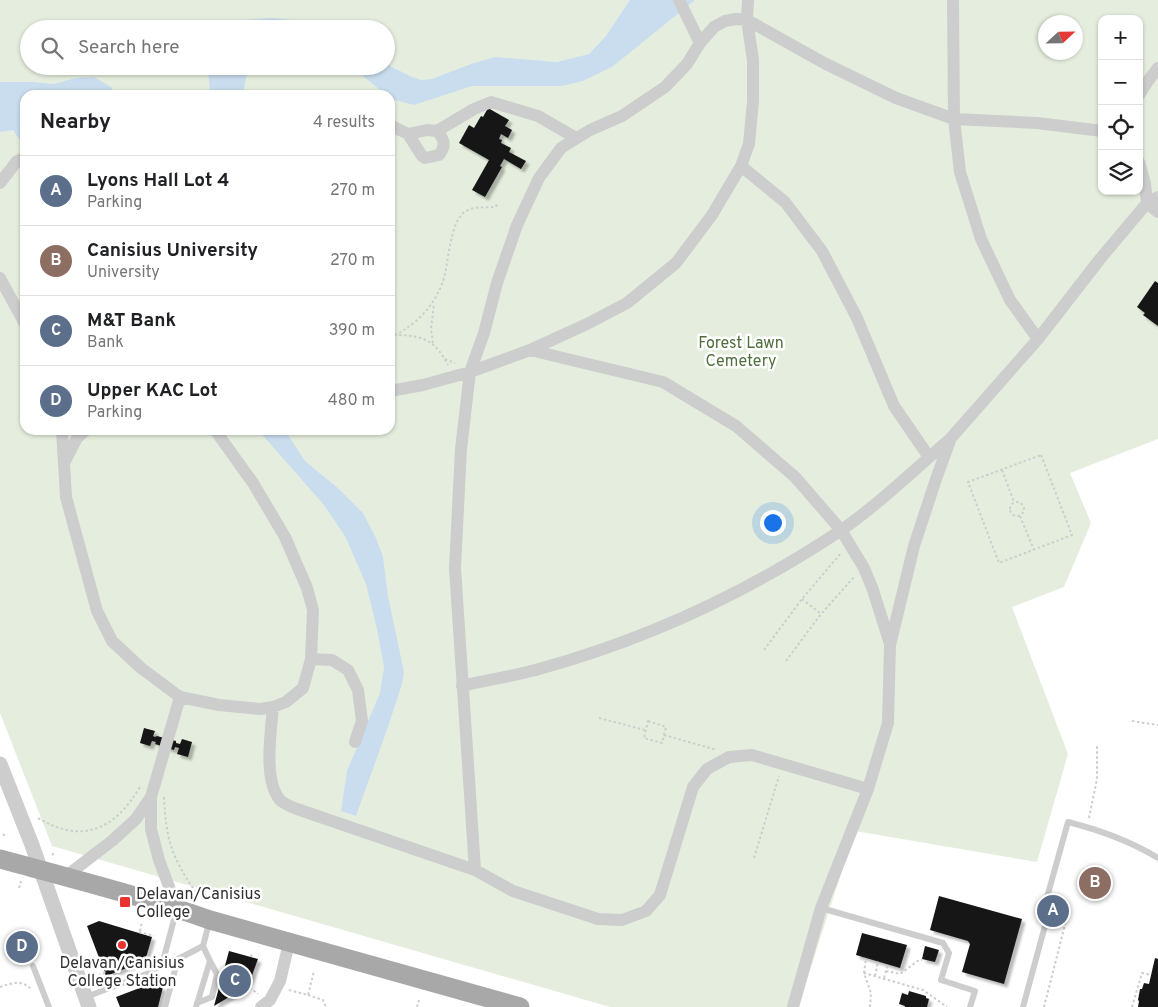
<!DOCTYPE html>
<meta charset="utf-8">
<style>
:root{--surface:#fff;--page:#f6f6f6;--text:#202124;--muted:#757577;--line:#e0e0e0;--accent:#7c3aed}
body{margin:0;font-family:Overpass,sans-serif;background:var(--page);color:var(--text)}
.controls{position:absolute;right:15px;top:15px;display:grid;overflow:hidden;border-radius:10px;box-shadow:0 1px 4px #0004}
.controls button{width:45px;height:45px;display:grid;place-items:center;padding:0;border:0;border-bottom:1px solid var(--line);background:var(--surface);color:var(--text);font:25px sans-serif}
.compass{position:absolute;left:1038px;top:15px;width:45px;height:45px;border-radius:50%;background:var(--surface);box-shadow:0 1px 4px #0004;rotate:68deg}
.you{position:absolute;left:772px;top:522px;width:18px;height:18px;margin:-12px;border:4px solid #fff;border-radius:50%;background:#1a73e8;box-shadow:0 0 0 8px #1a73e833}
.badge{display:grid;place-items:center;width:32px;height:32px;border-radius:50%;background:var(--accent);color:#fff;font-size:16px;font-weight:700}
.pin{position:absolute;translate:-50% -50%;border:2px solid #fff;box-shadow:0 1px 5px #0006}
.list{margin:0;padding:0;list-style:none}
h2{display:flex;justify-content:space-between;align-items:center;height:65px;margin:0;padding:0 20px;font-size:21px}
h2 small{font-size:16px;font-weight:400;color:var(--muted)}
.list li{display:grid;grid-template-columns:32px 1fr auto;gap:15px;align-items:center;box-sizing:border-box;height:70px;padding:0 20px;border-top:1px solid var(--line)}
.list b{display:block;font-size:19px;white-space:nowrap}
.list p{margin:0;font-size:16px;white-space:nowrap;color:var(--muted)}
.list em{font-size:16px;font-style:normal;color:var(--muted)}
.icon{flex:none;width:28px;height:28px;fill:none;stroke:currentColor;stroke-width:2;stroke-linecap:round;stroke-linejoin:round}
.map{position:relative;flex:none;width:1158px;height:1007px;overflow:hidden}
.search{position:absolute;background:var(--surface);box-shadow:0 1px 4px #0004;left:20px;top:20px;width:375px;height:55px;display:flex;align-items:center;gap:12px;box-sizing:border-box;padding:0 18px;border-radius:28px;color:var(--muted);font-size:19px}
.panel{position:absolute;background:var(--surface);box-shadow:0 1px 4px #0004;left:20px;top:90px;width:375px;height:345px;border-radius:15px}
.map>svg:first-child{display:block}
.green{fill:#e5eede;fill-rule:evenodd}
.water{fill:#caddee}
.building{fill:#171717;filter:url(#shadow)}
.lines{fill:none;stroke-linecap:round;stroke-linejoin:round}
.path{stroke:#cdcdcd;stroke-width:2;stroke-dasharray:2.5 2.5;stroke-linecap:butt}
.service{stroke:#cdcdcd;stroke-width:6}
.minor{stroke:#cdcdcd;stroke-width:12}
.tertiary{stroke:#cdcdcd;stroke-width:15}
.primary{stroke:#a8a8a8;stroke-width:19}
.poi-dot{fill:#ea3230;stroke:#fff;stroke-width:2}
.labels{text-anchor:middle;stroke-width:5;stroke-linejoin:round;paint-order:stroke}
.park-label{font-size:16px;fill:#4f6e3c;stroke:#fff}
.poi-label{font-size:16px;fill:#303030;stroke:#fff;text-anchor:start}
</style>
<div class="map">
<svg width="1158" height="1007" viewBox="0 0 1158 1007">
<defs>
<filter id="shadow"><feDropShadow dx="3.5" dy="3.5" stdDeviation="1" flood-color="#0004"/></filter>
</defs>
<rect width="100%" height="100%" fill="#fff"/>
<path class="green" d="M 0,0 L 1158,0 L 1158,439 L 1070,473 L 1091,523 L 1064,587 L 1012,607 L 1068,754 L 1037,862 L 855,831 L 798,1007 L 610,1007 L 52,846 L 0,713 ZM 1102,19 L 1139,19 L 1139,191 L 1102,191 ZM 1046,22 L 1076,22 L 1076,52 L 1046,52 ZM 29,29 L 386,29 L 386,66 L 29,66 ZM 25,95 L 390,95 L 390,430 L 25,430 Z"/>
<path class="water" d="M 630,0 L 695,0 L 612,67 L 583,81 L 562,86 L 472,86 L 414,105 L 391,99 L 390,95 L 386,95 L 351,66 L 386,66 L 386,64 L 410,76 L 421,80 L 432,79 L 471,64 L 495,57 L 557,62 L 589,54 L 606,36 Z
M 272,18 L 291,20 L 313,29 L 220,29 L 233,21 Z
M 208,66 L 251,66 L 247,72 L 243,95 L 210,95 Z
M 94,77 L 111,87 L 116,95 L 25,95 L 25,142 L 23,145 L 13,130 L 0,132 L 0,82 L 32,82 L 54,84 L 76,78 Z
M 258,430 L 285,430 L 305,461 L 339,489 L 363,513 L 376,538 L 383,557 L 388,596 L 404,672 L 402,684 L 388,727 L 356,816 L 341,811 L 347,771 L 380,693 L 384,667 L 377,629 L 366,584 L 345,536 L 324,505 Z"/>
<path class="building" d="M 488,108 L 509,120 L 505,126 L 512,130 L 508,138 L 501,134 L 499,139 L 502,140 L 501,143 L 511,148 L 509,152 L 526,161 L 521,169 L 504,159 L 500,166 L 502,167 L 485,197 L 472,190 L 489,160 L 459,143 L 469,125 L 474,128 L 481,116 L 483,117 Z
M 1155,281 L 1158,283 L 1158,326 L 1143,315 L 1145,313 L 1137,307 Z
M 144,728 L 155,731 L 153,736 L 155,737 L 157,736 L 176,741 L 176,743 L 180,744 L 182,739 L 192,742 L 188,757 L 177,754 L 179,748 L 175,747 L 174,750 L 155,744 L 156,742 L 152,741 L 150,746 L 140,743 Z
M 939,896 L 1022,919 L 1004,984 L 962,972 L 970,944 L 968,941 L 930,930 Z
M 99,921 L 152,937 L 145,961 L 106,976 L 87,926 Z
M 862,933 L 907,945 L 900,968 L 856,955 Z
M 925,946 L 939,950 L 935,962 L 922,959 Z
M 229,951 L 258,959 L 251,978 L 241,990 L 214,1006 Z
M 1155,958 L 1158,959 L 1158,1007 L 1138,1007 L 1139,1001 L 1138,1000 L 1140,989 L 1142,989 L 1144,983 L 1149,984 Z
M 150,984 L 163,987 L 158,1007 L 120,1007 L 116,997 Z
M 909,991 L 926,996 L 926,998 L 929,999 L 927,1007 L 905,1007 L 905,1006 L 899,1004 L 902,993 L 908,995 Z"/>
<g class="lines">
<path class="path" d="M 399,335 C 425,336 435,341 448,365
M 390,337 C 401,333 407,328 416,321 C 428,310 436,299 442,284 C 450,264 448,219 468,210 C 476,206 486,208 495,207 L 499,203
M 433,343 L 431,329 L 434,304
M 445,359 L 455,363
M 1041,455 L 1072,535 L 999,563 L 968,482 Z
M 1002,470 L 1014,502
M1010 509a7 7 0 1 1 14 0a7 7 0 1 1-14 0Z
M 1020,516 L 1034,550
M 802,599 L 821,614
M 764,650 L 802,599 L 841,553
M 786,661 L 821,614 L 855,576
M 599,718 L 645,730
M 648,721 L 666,727 L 662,743 L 644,738 Z
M 1132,721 L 1158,725
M 664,735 L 717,750
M 164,797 C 166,839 171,856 195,891
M 38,818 C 83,845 115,829 140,787
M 1089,818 L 1097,779 L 1097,745
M 3,834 L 6,837
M 52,855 L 55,852
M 754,858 L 779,776
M 19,888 L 21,881
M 140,931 L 142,922
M 139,932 L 154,936
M 146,957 L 149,956
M 251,957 L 252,953
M 100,962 L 105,973
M 91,966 L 101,962
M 886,971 L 900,974 L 919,960 L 922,960
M 94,972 L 99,975 L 105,973
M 864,973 L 866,958
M 875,976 L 878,961
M 884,978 L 888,964
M 246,984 L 258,994
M 0,987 C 12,983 22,979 32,990
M 289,990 L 308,995 L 314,971
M 308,995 L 323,1000 L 326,1007
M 417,1007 L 419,1000
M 870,1007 L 871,993 L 864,973 L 923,990 L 947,1007
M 1044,1007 L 1069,909
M 1132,1007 L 1142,973 L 1151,975"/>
<path class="service" d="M 821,908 L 943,943 L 949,953 L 941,980 L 975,991 L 970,1007
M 33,966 L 49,1007
M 86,997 L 149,973 L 157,968 L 163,961 L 176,912
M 197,1003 L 212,997 L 217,974 L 210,961
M 165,1007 L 178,959 L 203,946
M 196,1007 L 210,961 L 203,946 L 209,923
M 1023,1007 L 1049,911 L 1046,901 L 1068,822 C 1100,830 1130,841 1158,858"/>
<path class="minor" d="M 679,0 L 700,43
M 953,0 L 954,119 L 960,172 L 981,239 L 1010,300 L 1038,339
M 747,20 L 826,64 L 896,98 L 954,119 L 1037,123 L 1102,131
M 1139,95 L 1148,81 L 1158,68
M 390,125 L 408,134 L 422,156 L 425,158 L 439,155 C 446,146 445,140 437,131 L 427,130 L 408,134
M 437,131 L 474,109 L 491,102 L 538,116 L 576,138
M 1139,162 L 1145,183 L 1147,203 L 1158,212
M 741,166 L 785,202 L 822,251 L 857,318 L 894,406 L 929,457
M 0,183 L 17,161 L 25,157
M 0,278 L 25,324
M 530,350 L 663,382 L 736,426 L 795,477 L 841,530 L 864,568 L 873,590 L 890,644
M 390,391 L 423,385 L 470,372 L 530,350 L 587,324 L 627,303 L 676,263 L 712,215 L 741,166 L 749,144 L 753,101 L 753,60 L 747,20
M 62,430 L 66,497 L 97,611 L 112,641 L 141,668 L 180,697 L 219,705 L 260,709 L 273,707 L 286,702 L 303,688 L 311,659 L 313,610 L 307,588 L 285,537 L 253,483 L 215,430
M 64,463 L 77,438 L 86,430
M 311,659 L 332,660 L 348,670 L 358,690 L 362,721 L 355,742
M 462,686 C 487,680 514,676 539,669 C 645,640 748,592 840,531 C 879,504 914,470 950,439
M 273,707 C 271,732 263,780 280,800 C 284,804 292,807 297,809 L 475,870 L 513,891 L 598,919 L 622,920 L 646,911 L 660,895 L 693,787 L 707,769 L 729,757 L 752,755 L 868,789
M 151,797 L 151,829 L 159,860 L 177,908
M 475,870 L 455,568 L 461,449 L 470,372 L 484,333 L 497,283 L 517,225 L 539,178 L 561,148 L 590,130 L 622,116 L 665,87 L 687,64 L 700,43 L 714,27 L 725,21 L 736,19 L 747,20 L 748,0
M 65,877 L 113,840 L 136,819 L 151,797 L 180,697
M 261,1007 L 270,1000 L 280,981 L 289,943
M 793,1007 L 821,908 L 868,789 L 888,723 L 890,645 L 914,546 L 936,479 L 951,438 L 1038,339 L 1100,259 L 1147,203 L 1158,197"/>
<path class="tertiary" d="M 0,764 L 32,845 L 89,1007"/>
<path class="primary" d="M 0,859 C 70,878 141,896 210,920 L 520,1007"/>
</g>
<g class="poi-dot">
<rect x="119" y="896" width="12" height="12" rx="2.5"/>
<circle cx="122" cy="945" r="5"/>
</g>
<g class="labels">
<g class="park-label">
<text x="741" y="348">Forest Lawn<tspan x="741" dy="18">Cemetery</tspan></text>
</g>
<g class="poi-label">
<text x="136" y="899">Delavan/Canisius<tspan x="136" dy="18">College</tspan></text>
<text x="122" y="968" text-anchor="middle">Delavan/Canisius<tspan x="122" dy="18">College Station</tspan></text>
</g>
</g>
</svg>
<div class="controls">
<button>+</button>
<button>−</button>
<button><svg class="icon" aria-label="locate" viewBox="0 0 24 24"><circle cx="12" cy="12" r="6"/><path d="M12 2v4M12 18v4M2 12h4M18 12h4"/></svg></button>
<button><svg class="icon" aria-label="layers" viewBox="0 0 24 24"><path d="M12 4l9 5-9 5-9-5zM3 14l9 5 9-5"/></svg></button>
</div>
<svg class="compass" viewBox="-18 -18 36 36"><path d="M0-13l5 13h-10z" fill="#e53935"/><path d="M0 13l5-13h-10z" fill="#757577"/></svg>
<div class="you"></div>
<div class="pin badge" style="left:1053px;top:911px;background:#5c6f8a">A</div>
<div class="pin badge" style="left:1095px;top:883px;background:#8d6e63">B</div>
<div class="pin badge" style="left:235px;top:981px;background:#5c6f8a">C</div>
<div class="pin badge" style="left:22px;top:947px;background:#5c6f8a">D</div>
<div class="search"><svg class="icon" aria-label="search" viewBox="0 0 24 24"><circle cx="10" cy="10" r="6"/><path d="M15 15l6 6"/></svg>Search here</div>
<section class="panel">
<h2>Nearby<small>4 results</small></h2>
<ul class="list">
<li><span class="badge" style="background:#5c6f8a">A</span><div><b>Lyons Hall Lot 4</b><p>Parking</p></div><em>270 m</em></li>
<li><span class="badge" style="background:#8d6e63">B</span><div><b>Canisius University</b><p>University</p></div><em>270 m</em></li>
<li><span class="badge" style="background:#5c6f8a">C</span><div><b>M&amp;T Bank</b><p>Bank</p></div><em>390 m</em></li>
<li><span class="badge" style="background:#5c6f8a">D</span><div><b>Upper KAC Lot</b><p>Parking</p></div><em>480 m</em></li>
</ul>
</section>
</div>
